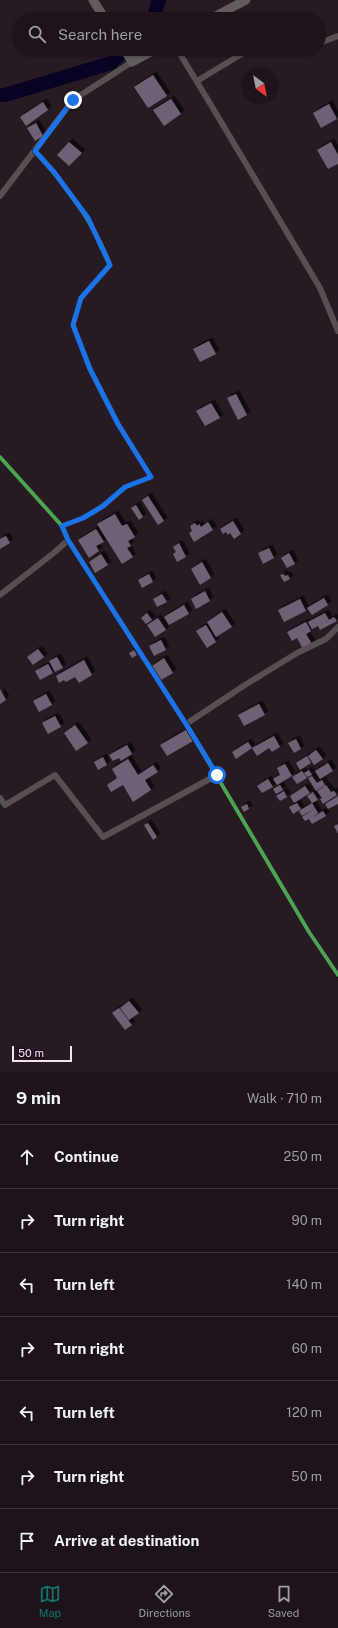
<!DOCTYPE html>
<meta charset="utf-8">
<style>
:root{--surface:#1c141a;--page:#251d23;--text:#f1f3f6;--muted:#a09ea2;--line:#3a3339;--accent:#0f766e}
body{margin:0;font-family:"Public Sans",sans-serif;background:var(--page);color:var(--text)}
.compass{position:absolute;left:242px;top:68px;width:36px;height:36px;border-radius:50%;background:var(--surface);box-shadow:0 1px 3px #0004;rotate:148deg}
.scale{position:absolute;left:12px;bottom:10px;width:60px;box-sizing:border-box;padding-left:4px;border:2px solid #f2e4ef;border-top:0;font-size:11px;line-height:14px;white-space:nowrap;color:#f2e4ef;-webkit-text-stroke:3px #200d1d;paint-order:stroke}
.stop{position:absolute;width:12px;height:12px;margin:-9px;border:3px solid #1a73e8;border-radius:50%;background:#fff}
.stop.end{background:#1a73e8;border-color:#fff;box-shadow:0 1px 4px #0008}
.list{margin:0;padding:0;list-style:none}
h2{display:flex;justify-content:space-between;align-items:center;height:52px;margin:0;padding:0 16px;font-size:17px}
h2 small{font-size:13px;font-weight:400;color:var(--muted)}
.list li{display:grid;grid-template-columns:26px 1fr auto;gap:12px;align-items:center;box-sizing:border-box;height:64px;padding:0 16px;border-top:1px solid var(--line)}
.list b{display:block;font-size:15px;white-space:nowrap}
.list em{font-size:13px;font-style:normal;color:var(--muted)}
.icon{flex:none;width:22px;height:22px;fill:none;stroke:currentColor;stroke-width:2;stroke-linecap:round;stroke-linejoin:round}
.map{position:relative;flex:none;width:338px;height:1072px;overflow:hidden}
.search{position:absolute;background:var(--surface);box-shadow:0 1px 3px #0004;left:12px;right:12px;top:12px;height:44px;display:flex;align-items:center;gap:10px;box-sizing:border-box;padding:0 14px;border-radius:22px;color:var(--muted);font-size:15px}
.sheet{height:500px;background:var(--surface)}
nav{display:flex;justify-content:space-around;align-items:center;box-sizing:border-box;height:56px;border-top:1px solid var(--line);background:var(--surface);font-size:11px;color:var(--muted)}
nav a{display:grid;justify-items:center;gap:2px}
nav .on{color:var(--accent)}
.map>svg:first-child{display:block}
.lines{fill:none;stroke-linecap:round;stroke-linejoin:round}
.river{stroke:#090223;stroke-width:14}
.building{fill:#6e6074;filter:url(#shadow)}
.street{stroke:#565053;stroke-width:6}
.secondary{stroke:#625c5e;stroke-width:9}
.cycleway-casing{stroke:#200d1d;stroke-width:6}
.cycleway{stroke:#4ca352;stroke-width:4}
.route{stroke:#1a73e8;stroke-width:5}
</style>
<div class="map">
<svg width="338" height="1072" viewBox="0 0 338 1072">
<defs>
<filter id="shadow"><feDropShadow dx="3.5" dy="-3.5" stdDeviation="0" flood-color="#0009"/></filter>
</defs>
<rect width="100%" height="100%" fill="#261a23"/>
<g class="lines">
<path class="river" d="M 153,19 L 159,0
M 0,95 L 5,95 L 111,63 L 125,49"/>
</g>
<path class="building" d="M 153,75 L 167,96 L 148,108 L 134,87 Z
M 171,99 L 181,114 L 164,126 L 153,110 Z
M 43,102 L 48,110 L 26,126 L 20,117 Z
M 329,104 L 337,119 L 321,128 L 313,113 Z
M 36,123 L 43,136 L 35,141 L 27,128 Z
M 69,142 L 82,153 L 69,166 L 57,155 Z
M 331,142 L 338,155 L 338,164 L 328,169 L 317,150 Z
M 209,341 L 216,354 L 200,362 L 193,349 Z
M 236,394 L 247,415 L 238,420 L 227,398 Z
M 211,403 L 220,418 L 205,426 L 196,411 Z
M 148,496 L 164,521 L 158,525 L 142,500 Z
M 136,505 L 143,517 L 139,520 L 131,508 Z
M 115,514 L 122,526 L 127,524 L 135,537 L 128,541 L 131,546 L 127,548 L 133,557 L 122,564 L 97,524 Z
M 233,521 L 241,534 L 234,539 L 230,533 L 228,535 L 226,532 L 223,534 L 220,529 Z
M 208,522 L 213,530 L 194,542 L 189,533 L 192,531 L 190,526 L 195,523 L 197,526 L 199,524 L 201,527 Z
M 96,529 L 104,542 L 96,546 L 99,551 L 89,558 L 78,540 Z
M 6,536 L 10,543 L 0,549 L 0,539 Z
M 179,543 L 186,557 L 177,562 L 173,554 L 176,552 L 173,547 Z
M 269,548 L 274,558 L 263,564 L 258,553 Z
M 289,553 L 295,564 L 287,568 L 281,558 Z
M 101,554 L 108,565 L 95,573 L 89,562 Z
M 202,562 L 211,578 L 200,585 L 191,569 Z
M 149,574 L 153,582 L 142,588 L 138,580 Z
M 283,574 L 285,576 L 288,575 L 290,579 L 284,582 L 280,575 Z
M 205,591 L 210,601 L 196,609 L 191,599 Z
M 162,594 L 167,602 L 157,607 L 153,599 Z
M 324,598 L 328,605 L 312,615 L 307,608 Z
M 300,599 L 306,611 L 284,622 L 278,610 Z
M 184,605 L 189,614 L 169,625 L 164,617 Z
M 222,612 L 232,627 L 216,637 L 207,622 Z
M 147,613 L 152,620 L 146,624 L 141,618 Z
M 325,613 L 329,620 L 334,617 L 337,621 L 320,630 L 318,626 L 312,629 L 308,622 Z
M 158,618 L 166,630 L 155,637 L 147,625 Z
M 306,622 L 311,631 L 306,634 L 312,644 L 303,649 L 297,638 L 292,641 L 287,632 Z
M 206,625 L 216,642 L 207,648 L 196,631 Z
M 161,640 L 166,650 L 154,656 L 149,646 Z
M 38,649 L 44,657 L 33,665 L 27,657 Z
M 134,650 L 137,655 L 132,658 L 129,653 Z
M 57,657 L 63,668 L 55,672 L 49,661 Z
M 164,658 L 173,673 L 161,680 L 152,666 Z
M 84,660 L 92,675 L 79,683 L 75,677 L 66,682 L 64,680 L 59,683 L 56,676 Z
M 48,664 L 53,673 L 40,680 L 35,671 Z
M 0,689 L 6,700 L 0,704 Z
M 46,694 L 52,705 L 39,712 L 33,701 Z
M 259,704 L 265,715 L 244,726 L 238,715 Z
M 55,716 L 61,727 L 48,734 L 42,723 Z
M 75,725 L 88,743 L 76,751 L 64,733 Z
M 186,730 L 193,741 L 167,756 L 160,745 Z
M 274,736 L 280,747 L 272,752 L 269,748 L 257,756 L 252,748 L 236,759 L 232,752 L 248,742 L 252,748 Z
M 296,739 L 301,749 L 294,753 L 288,743 Z
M 127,745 L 132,754 L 121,761 L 119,758 L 113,761 L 109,755 Z
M 316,750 L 323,759 L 314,765 L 308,756 Z
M 307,756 L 311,763 L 300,770 L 296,763 Z
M 103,757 L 107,765 L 98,770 L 94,762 Z
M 128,759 L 138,775 L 153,765 L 158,772 L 145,780 L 151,790 L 133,802 L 123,785 L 111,792 L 107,785 L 117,778 L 112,769 Z
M 328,763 L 333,771 L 320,779 L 315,771 Z
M 285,764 L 292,776 L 277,785 L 273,779 L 280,775 L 277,768 Z
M 309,770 L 312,775 L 307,777 L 304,773 Z
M 302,771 L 307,778 L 297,784 L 292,777 Z
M 312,776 L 317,783 L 322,780 L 325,785 L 316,791 L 308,778 Z
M 268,779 L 273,787 L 262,793 L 257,786 Z
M 280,785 L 283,790 L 276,794 L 273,789 Z
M 326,785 L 331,792 L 334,791 L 337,795 L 323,804 L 320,799 L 322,798 L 317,791 Z
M 305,786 L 310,793 L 294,803 L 290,796 Z
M 284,791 L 287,797 L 280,801 L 276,796 Z
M 313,792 L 318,800 L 312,803 L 307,796 Z
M 338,796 L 338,804 L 328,809 L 325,804 Z
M 297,803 L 301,809 L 293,814 L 289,807 Z
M 312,803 L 315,808 L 302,816 L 299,811 Z
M 247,804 L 249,809 L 244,812 L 241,807 Z
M 315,808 L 318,813 L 313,817 L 323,811 L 326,816 L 312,824 L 309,819 L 305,821 L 302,817 Z
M 148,823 L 157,837 L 153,840 L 144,825 Z
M 338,824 L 338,834 L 334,826 Z
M 129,1001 L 139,1013 L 129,1020 L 120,1008 Z
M 119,1008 L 132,1025 L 125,1030 L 112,1013 Z"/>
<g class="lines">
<path class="street" d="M 319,43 L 338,36
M 177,49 L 211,105 L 320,288 L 338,331
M 300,49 L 301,49
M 197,81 L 250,49
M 35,151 C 66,186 93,220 110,265 L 81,298 L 73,325 L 90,369 L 118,424 L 151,477 L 125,487 L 103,506 L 83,518 L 62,526
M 0,196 L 73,100 L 132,62
M 0,457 L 62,526 L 68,540 L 186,724 L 309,932 L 338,975
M 0,595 L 55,552 L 68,540
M 186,724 L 245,685 L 297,653 L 326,639 L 338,627
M 0,798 L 5,805 L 55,775 L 103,837 L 217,775"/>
<path class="secondary" d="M 93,0 L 105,19
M 210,19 L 246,0
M 124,49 L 132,62 L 156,49"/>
<defs>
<path id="cycleway" d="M 35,151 C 66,186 93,220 110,265 L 81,298 L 73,325 L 90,369 L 118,424 L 151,477 L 125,487 L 103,506 L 83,518 L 62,526
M 0,457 L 62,526 L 68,540 L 186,724 L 309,932 L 338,975"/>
</defs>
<use href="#cycleway" class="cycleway-casing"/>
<use href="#cycleway" class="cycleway"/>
</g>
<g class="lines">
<path class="route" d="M 73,100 L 35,151 L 54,172 L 88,218 L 110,265 L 81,298 L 73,325 L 90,369 L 118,424 L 151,477 L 125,487 L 103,506 L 83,518 L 62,526 L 68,540 L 186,724 L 217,775"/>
</g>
</svg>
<svg class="compass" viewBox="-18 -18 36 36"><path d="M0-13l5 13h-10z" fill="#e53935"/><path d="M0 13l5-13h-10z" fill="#a09ea2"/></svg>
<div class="scale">50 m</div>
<div class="stop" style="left:217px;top:775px"></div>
<div class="stop end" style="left:73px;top:100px"></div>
<div class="search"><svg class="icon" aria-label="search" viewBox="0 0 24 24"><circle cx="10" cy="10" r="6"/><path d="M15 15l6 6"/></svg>Search here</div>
</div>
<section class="sheet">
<h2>9 min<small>Walk · 710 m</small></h2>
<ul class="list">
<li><svg class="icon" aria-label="ahead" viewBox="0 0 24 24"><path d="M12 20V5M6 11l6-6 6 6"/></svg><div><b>Continue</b></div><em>250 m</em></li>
<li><svg class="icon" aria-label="right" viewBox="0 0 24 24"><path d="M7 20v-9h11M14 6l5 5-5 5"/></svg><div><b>Turn right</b></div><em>90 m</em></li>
<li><svg class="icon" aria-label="left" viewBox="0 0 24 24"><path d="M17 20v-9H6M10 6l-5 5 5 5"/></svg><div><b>Turn left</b></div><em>140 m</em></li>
<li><svg class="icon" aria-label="right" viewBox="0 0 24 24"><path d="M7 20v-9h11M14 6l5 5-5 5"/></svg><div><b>Turn right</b></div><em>60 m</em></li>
<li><svg class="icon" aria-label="left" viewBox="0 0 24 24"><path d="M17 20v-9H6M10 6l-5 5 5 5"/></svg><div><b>Turn left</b></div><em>120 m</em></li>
<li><svg class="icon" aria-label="right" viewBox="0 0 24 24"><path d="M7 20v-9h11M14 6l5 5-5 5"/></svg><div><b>Turn right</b></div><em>50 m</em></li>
<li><svg class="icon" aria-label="arrive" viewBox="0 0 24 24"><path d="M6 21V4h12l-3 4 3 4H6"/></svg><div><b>Arrive at destination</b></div></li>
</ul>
</section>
<nav>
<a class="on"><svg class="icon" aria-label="map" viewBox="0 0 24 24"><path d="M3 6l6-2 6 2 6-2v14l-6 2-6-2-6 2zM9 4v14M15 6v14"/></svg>Map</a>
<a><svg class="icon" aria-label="directions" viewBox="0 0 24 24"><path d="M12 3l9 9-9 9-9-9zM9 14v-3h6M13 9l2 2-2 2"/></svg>Directions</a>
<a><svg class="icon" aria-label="saved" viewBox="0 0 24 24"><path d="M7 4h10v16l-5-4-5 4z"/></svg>Saved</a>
</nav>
